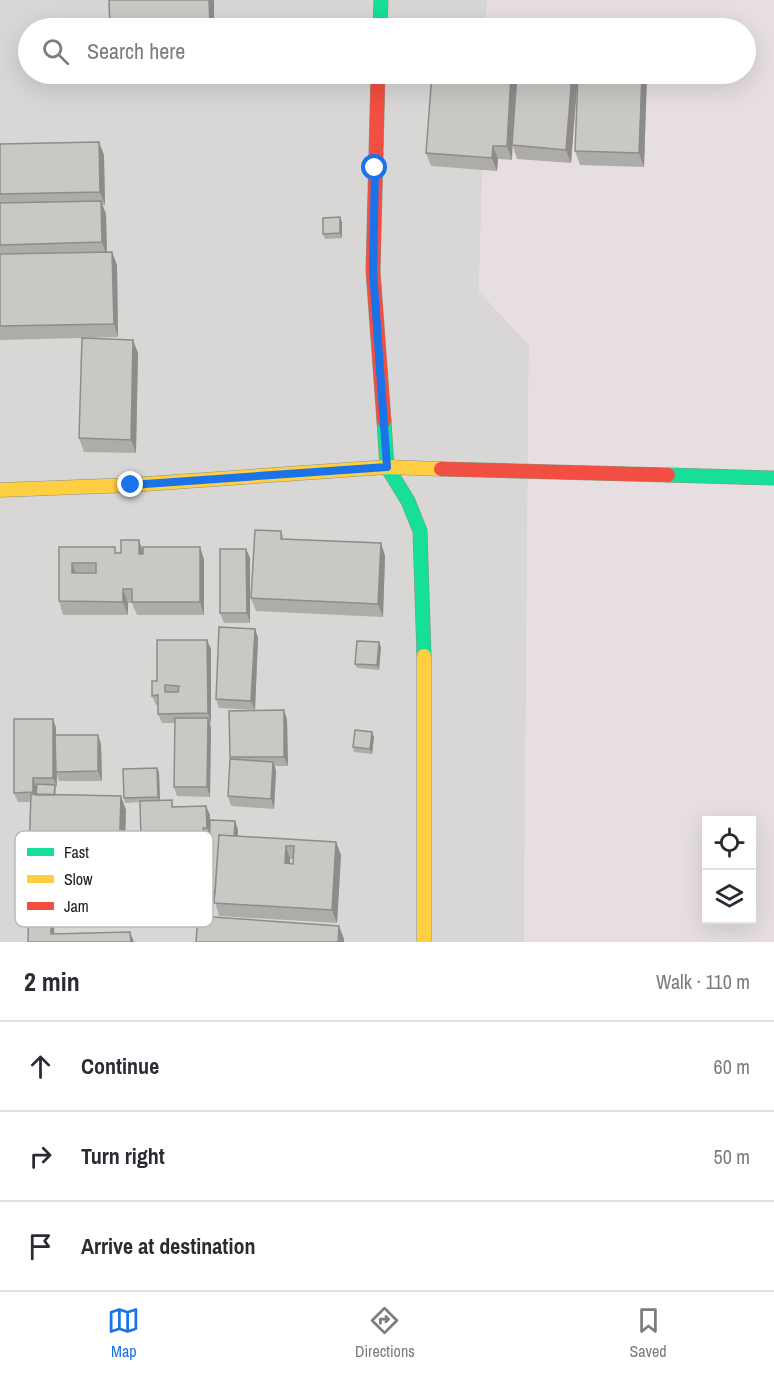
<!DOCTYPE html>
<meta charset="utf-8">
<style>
:root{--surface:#fff;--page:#f7f7f7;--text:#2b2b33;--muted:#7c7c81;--line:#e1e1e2;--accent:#1a73e8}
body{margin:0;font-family:"Archivo Narrow",sans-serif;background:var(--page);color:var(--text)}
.controls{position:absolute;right:18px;bottom:18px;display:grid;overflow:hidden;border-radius:0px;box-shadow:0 6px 24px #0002}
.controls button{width:54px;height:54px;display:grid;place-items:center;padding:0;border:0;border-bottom:2px solid var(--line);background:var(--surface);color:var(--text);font:30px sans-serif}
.stop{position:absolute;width:18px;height:18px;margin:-14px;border:4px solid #1a73e8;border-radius:50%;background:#fff}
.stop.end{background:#1a73e8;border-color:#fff;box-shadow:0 2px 6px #0008}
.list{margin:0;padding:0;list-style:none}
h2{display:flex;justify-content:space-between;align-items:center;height:78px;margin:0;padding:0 24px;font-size:26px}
h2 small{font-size:20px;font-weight:400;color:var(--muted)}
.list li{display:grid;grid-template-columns:39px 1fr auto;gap:18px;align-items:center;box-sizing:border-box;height:90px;padding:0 24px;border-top:2px solid var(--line)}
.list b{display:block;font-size:22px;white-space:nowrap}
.list em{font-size:20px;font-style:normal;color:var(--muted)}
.icon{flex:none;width:33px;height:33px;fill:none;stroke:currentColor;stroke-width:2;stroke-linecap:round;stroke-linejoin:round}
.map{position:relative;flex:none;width:774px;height:942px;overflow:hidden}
.search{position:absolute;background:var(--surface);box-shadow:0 6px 24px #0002;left:18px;right:18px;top:18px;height:66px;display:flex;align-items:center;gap:15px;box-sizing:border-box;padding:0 21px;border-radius:33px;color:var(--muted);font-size:22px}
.sheet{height:348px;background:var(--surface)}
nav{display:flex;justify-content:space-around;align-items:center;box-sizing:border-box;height:84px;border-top:2px solid var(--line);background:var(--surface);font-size:16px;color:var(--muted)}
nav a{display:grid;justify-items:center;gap:3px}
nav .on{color:var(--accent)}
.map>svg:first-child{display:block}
.residential{fill:#d8d7d5}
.industrial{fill:#e6dee1;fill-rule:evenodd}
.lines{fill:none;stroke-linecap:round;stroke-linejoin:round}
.fast-casing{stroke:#8e917f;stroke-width:15}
.slow-casing{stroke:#8e917f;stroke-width:15}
.jam-casing{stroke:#8e917f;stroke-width:15}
.fast{stroke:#16e098;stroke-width:14}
.slow{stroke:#ffcf43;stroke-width:14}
.jam{stroke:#f24e42;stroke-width:14}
.wall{fill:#aeaca9;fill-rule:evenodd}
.shaded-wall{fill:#8d8c8a}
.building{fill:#cac8c5;stroke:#8d8c8a;stroke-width:1.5;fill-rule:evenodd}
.route{stroke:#1a73e8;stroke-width:8}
.key{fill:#fff;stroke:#bbb;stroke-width:1.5}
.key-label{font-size:16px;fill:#1b1b1b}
</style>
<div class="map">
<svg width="774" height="942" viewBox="0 0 774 942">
<rect width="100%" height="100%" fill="#e9e8e4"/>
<path class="residential" d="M 0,0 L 487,0 L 486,28 L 28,28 L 28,74 L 485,74 L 479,291 L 529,344 L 524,942 L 0,942 Z"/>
<path class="industrial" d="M 487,0 L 774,0 L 774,942 L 524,942 L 529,345 L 479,292 L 485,74 L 746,74 L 746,28 L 486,28 ZM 706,820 L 752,820 L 752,920 L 706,920 Z"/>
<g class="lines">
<defs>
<path id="fast" d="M 380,28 L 381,0
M 384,421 L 387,467 L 408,501 L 420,531 L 424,656
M 668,475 L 774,478"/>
<path id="slow" d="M 0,490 L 131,485 L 387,467 L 441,469
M 424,656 L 424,942"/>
<path id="jam" d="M 378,74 L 373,271 L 384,421
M 441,469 L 668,475"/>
</defs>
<use href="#fast" class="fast-casing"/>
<use href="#slow" class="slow-casing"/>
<use href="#jam" class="jam-casing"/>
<use href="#fast" class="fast"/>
<use href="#slow" class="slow"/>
<use href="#jam" class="jam"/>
</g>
<path class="wall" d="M 432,74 L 517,74 L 515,99 L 578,74 L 571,163 L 517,159 L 513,147 L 512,160 L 498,159 L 497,171 L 431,166 L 426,153 Z
M 647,74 L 644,167 L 580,165 L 575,151 Z
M 0,144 L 104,155 L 105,205 L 102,205 L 106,214 L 107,252 L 112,252 L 117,265 L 118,337 L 0,340 Z
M 342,222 L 342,238 L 325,239 L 323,234 Z
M 138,353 L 136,453 L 84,452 L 79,438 Z
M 281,531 L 284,539 L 381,543 L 385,556 L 383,617 L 256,611 L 251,598 Z
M 59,547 L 117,553 L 143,554 L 200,547 L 204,560 L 204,615 L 137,615 L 132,603 L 128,603 L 128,615 L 63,615 L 59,601 Z
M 246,549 L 250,558 L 250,623 L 224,623 L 220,613 Z
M 255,629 L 258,638 L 255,710 L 219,708 L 216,699 Z
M 207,640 L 211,649 L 211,723 L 210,723 L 211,728 L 210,797 L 177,796 L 174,787 L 175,723 L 162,723 L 158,714 L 158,705 L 156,705 L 152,696 L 157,681 Z
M 381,647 L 379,670 L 357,668 L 355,664 Z
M 284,710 L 287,720 L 288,766 L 275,766 L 276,771 L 274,809 L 231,806 L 228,796 L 231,759 L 230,757 Z
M 53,719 L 56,728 L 56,735 L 98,735 L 101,744 L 102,781 L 59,781 L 56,773 L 56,795 L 126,810 L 124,872 L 34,870 L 29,856 L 31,802 L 18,802 L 14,793 Z
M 374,737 L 372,754 L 354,752 L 353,747 Z
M 157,768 L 159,772 L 160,801 L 174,807 L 206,806 L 210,815 L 210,823 L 235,821 L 238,830 L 238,836 L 336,842 L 341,855 L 337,923 L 219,916 L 215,902 L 211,902 L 208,893 L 210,837 L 207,837 L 207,847 L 144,849 L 141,839 L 140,802 L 125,803 L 124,798 ZM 290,859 L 293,859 L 293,864 L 290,864 Z"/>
<path class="shaded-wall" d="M 209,0 L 214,0 L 214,28 L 210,28 Z
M 511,74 L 517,74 L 513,145 L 512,145 L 512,160 L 507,146 Z
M 572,74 L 578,74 L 571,163 L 566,150 Z
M 642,74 L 647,74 L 644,167 L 639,153 Z
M 99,142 L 104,155 L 105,205 L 100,192 Z
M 493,146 L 498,159 L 497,171 L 492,158 Z
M 101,201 L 106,214 L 107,256 L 102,242 Z
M 340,217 L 342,222 L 342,238 L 340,233 Z
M 112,252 L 117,265 L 118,337 L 114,324 Z
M 133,340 L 138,353 L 136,453 L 131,440 Z
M 139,540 L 144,554 L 139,554 Z
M 381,543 L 385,556 L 383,617 L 378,604 Z
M 200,547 L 204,560 L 204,615 L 200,602 Z
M 246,549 L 250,558 L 250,623 L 247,613 Z
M 72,563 L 77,576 L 72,573 Z
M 123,589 L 128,603 L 128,615 L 123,602 Z
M 255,629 L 258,638 L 255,710 L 251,701 Z
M 207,640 L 211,649 L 211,723 L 208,713 Z
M 379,642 L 381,647 L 379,670 L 377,665 Z
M 284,710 L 287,720 L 288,766 L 284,757 Z
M 208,718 L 211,728 L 210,797 L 207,787 Z
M 53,719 L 56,728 L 57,787 L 53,778 Z
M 372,732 L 374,737 L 372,754 L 370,749 Z
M 98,735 L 101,744 L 102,781 L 98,771 Z
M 273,762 L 276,771 L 274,809 L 271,799 Z
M 157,768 L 159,772 L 160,802 L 158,797 Z
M 33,778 L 36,787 L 37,802 L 33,792 Z
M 121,796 L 126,810 L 124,872 L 119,858 Z
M 206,806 L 210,815 L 210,837 L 207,828 Z
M 235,821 L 238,830 L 237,849 L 234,840 Z
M 203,828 L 207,837 L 207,847 L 204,838 Z
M 336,842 L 341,855 L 337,923 L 332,910 Z
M 286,846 L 290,859 L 290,877 L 285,863 Z
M 52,883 L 55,892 L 54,942 L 51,934 Z
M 339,926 L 344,939 L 344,942 L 338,942 Z
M 130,932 L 134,942 L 131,942 Z"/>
<path class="building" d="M 109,0 L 209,0 L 210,28 L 110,28 Z
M 452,24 L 513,27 L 513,28 L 435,28 L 435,27 L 451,28 Z
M 520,26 L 556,28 L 520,28 Z
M 432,74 L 511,74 L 507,146 L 493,146 L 492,158 L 426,153 Z
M 517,74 L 572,74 L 566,150 L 512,145 Z
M 578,74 L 642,74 L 639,153 L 575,151 Z
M 99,142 L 100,192 L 0,194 L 0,144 Z
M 101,201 L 102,242 L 0,245 L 0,203 Z
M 340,217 L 340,233 L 323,234 L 323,218 Z
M 112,252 L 114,324 L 0,326 L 0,254 Z
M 82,338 L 133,340 L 131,440 L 79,438 Z
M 255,530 L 281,531 L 281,539 L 381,543 L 378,604 L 251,598 Z
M 121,540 L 139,540 L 139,554 L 143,554 L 143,547 L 200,547 L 200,602 L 132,602 L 132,589 L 123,589 L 123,602 L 59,601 L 59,547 L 115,547 L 115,553 L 121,553 ZM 72,563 L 96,563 L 96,573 L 72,573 Z
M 220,549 L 246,549 L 247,613 L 220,613 Z
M 219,627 L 255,629 L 251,701 L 216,699 Z
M 157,640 L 207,640 L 208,713 L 158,714 L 158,695 L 152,696 L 152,681 L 157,681 ZM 165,685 L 179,686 L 178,692 L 165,692 Z
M 357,641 L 379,642 L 377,665 L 355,664 Z
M 284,710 L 284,757 L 230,757 L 229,711 Z
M 175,718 L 208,718 L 207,787 L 174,787 Z
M 14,719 L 53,719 L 53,778 L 33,778 L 33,792 L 14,793 Z
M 355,730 L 372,732 L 370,749 L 353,747 Z
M 55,735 L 98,735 L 98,771 L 56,772 Z
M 230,759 L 273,762 L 271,799 L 228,796 Z
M 157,768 L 158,797 L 124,798 L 123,769 Z
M 37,784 L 55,785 L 54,795 L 36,795 Z
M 31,794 L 121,796 L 119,858 L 29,856 Z
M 172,800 L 172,807 L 206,806 L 207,828 L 203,828 L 204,838 L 141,839 L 140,801 Z
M 210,820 L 235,821 L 234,836 L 219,835 L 215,893 L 208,893 Z
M 219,835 L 336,842 L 332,910 L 214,903 ZM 286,846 L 294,846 L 293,864 L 285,863 Z
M 29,882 L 52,883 L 51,934 L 130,932 L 131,942 L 28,942 Z
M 198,916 L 339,926 L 338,942 L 196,942 Z"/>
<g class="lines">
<path class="route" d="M 131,485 L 387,467 L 373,271 L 375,168"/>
</g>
<rect x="15" y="831" width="198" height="96" rx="9" class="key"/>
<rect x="27" y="848" width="27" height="8" fill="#16e098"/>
<rect x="27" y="875" width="27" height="8" fill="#ffcf43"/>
<rect x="27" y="902" width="27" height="8" fill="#f24e42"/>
<g class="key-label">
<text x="64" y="858">Fast</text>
<text x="64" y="885">Slow</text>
<text x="64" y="912">Jam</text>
</g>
</svg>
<div class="controls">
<button><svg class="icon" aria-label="locate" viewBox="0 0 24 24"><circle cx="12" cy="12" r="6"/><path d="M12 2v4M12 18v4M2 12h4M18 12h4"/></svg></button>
<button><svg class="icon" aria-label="layers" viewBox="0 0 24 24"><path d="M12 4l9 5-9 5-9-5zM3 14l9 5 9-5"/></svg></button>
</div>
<div class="stop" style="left:375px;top:168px"></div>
<div class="stop end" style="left:131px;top:485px"></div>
<div class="search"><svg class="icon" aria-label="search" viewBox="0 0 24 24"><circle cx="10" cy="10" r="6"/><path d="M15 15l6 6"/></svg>Search here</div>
</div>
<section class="sheet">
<h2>2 min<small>Walk · 110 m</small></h2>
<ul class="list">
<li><svg class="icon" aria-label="ahead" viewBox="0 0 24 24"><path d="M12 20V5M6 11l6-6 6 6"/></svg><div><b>Continue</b></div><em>60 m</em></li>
<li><svg class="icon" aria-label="right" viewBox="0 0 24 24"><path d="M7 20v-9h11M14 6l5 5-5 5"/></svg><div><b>Turn right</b></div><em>50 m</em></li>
<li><svg class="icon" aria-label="arrive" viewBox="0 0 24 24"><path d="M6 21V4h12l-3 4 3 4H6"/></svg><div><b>Arrive at destination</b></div></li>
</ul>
</section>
<nav>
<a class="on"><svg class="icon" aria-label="map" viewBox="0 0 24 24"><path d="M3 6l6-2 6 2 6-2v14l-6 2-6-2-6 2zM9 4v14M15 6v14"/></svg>Map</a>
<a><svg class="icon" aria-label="directions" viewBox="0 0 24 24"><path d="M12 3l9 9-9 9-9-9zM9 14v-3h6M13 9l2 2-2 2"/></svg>Directions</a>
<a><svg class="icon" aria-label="saved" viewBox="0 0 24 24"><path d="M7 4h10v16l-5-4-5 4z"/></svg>Saved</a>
</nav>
